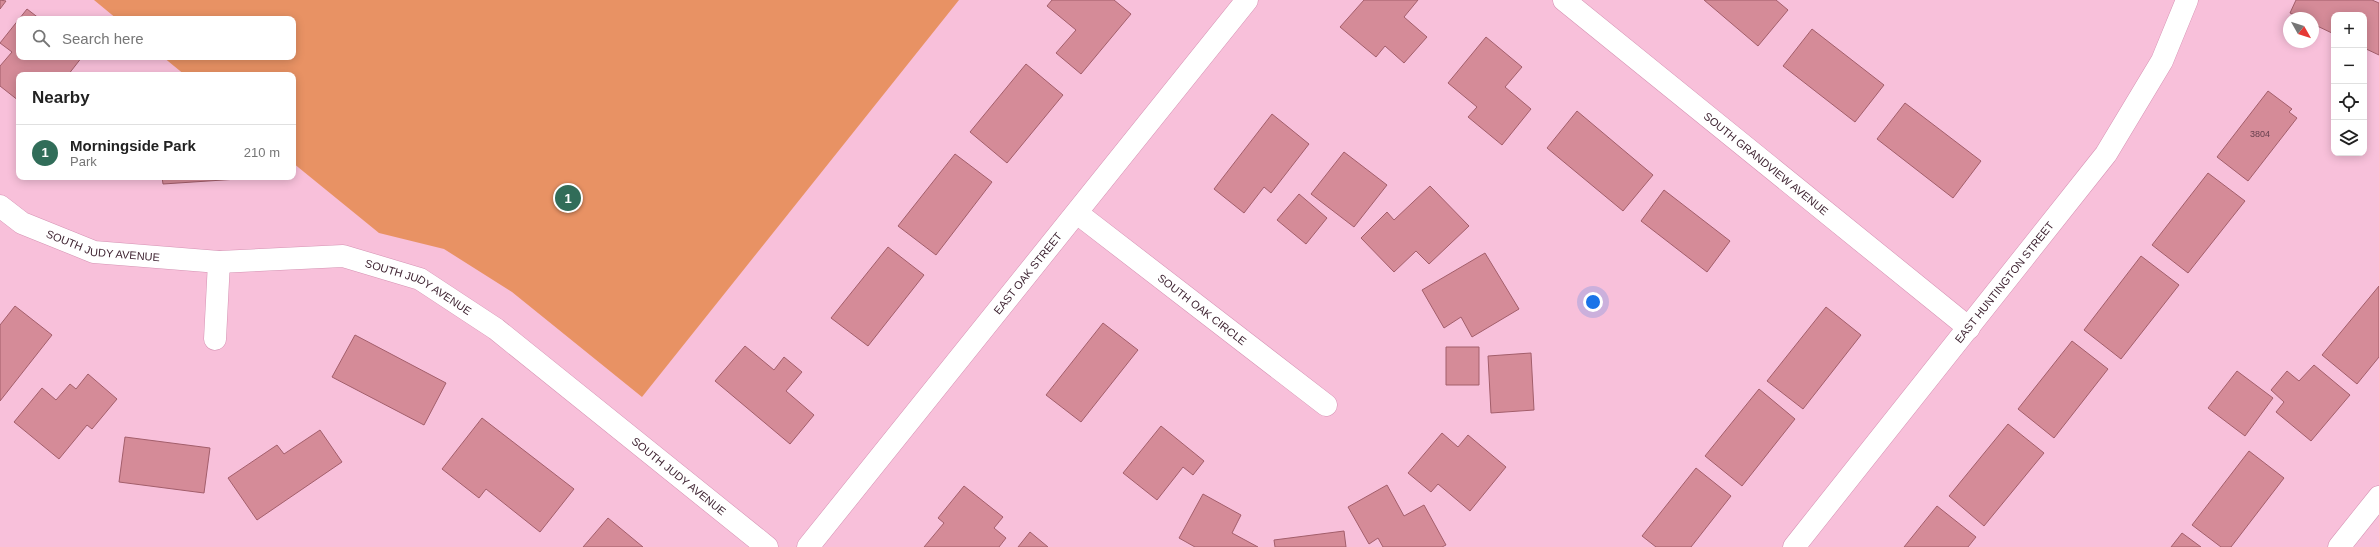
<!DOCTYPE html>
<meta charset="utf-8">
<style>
:root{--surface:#fff;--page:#f2f2f2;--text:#222;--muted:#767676;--line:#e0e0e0;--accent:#316d59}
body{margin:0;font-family:Helvetica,sans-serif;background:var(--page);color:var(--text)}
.controls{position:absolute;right:12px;top:12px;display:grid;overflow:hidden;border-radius:8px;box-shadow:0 2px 10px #0003}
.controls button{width:36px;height:36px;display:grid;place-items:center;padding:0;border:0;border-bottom:1px solid var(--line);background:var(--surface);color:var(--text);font:20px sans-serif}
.compass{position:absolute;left:2283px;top:12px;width:36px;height:36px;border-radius:50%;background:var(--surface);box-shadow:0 2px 10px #0003;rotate:129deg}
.you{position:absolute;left:1593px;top:302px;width:14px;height:14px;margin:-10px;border:3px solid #fff;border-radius:50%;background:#1a73e8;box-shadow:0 0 0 6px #1a73e833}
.badge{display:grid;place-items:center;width:26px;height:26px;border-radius:50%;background:var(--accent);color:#fff;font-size:13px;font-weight:700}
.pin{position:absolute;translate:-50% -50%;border:2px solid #fff;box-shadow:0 1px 4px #0006}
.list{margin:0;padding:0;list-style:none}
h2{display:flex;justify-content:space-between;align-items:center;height:52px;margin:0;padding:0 16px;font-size:17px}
h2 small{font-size:13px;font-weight:400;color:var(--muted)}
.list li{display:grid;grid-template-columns:26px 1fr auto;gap:12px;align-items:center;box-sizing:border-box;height:56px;padding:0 16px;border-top:1px solid var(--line)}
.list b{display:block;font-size:15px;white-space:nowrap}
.list p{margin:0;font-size:13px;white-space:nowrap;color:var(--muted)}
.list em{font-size:13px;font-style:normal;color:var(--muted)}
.icon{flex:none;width:22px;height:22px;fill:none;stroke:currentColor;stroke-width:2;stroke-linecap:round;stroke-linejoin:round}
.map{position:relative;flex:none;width:2379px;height:547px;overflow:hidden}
.search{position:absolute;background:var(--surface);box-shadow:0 2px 10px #0003;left:16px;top:16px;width:280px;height:44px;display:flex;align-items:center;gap:10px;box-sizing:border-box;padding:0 14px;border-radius:8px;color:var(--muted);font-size:15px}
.panel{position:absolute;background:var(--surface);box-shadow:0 2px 10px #0003;left:16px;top:72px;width:280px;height:108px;border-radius:8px}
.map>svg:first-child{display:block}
.green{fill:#e89264}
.building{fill:#d58b98;stroke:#a35e6b}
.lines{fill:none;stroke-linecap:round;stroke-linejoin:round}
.minor-casing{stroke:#d592b3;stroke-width:23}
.minor{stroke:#fff;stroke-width:22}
.labels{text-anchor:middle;stroke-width:3;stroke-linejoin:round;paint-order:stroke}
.number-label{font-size:9px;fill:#663f4d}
.street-label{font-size:11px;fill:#412634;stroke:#f8c0da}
</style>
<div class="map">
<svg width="2379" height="547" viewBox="0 0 2379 547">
<rect width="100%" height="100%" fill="#f8c0da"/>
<path class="green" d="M 94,0 L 959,0 L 642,397 L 512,292 L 444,249 L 379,233 L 293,163 L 293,75 L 185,75 L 163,57 L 293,57 L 293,19 L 117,19 Z"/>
<path class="building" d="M 0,0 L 6,1 L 0,9 Z
M 1052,0 L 1114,0 L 1131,14 L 1081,74 L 1056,53 L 1076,30 L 1047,6 Z
M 1364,0 L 1418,0 L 1404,17 L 1427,37 L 1404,63 L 1385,46 L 1376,57 L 1340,27 Z
M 1704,0 L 1776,0 L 1788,10 L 1758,46 Z
M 2296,0 L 2372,0 L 2379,3 L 2379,55 L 2364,48 L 2364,15 L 2334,15 L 2334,34 L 2313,24 L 2313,18 L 2301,18 L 2290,13 Z
M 27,9 L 40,19 L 19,19 L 19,57 L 82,57 L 68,75 L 19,75 L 19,101 L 0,86 L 0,66 L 12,52 L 0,43 Z
M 1812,29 L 1884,85 L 1855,122 L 1783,66 Z
M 1486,37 L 1522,67 L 1505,87 L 1531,109 L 1502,145 L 1468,117 L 1477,107 L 1448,83 Z
M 1026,64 L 1063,95 L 1007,163 L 970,132 Z
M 2268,91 L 2292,109 L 2289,112 L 2297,118 L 2248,181 L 2217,157 Z
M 1905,103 L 1981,161 L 1953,198 L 1877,139 Z
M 1577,111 L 1653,175 L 1623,211 L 1547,148 Z
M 1272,114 L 1309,144 L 1271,193 L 1264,187 L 1244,213 L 1214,189 Z
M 1344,152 L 1387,185 L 1354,227 L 1311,194 Z
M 955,154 L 992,182 L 936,255 L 898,226 Z
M 2208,173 L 2245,201 L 2188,273 L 2152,245 Z
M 162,177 L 238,177 L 238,179 L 163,184 Z
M 1430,186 L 1469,226 L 1429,264 L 1416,251 L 1394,272 L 1361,238 L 1387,212 L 1394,220 Z
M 1664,190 L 1730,241 L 1707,272 L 1641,221 Z
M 1299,194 L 1327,218 L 1306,244 L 1277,220 Z
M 888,247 L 924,275 L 868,346 L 831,318 Z
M 1485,253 L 1519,309 L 1472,337 L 1461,317 L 1444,328 L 1422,290 Z
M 2141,256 L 2179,285 L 2121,359 L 2084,330 Z
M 2379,286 L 2379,357 L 2357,384 L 2322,355 Z
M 15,306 L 52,335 L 0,401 L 0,325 Z
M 1826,307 L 1861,335 L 1803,409 L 1767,381 Z
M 1103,323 L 1138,350 L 1081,422 L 1046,395 Z
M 355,335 L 446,383 L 424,425 L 332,377 Z
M 2072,341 L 2108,369 L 2054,438 L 2018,409 Z
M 745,346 L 774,370 L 784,357 L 802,372 L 786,391 L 814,415 L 790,444 L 715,381 Z
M 1446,347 L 1479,347 L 1479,385 L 1446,385 Z
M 1531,353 L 1534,410 L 1491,413 L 1488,356 Z
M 2314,365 L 2350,395 L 2311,441 L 2276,412 L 2284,402 L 2271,390 L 2287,371 L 2299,381 Z
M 2237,371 L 2273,398 L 2245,436 L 2208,408 Z
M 88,374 L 117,399 L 92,429 L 87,425 L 59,459 L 14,422 L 42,388 L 56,400 L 70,384 L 76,389 Z
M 1759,389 L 1795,419 L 1742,486 L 1705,456 Z
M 482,418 L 574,489 L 540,532 L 486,489 L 479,498 L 442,469 Z
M 2008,424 L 2044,453 L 1984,526 L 1949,496 Z
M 1161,426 L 1204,461 L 1193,475 L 1183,467 L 1157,500 L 1123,473 Z
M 320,430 L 342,462 L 257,520 L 228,478 L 277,445 L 284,454 Z
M 1442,433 L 1458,447 L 1468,435 L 1506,467 L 1470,511 L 1438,484 L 1431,492 L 1408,473 Z
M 125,437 L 210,448 L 204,493 L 119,482 Z
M 2249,451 L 2284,478 L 2231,547 L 2221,547 L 2192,525 Z
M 1696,468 L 1731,496 L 1691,547 L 1656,547 L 1642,536 Z
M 1387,485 L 1404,516 L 1424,505 L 1446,545 L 1442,547 L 1383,547 L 1378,538 L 1369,544 L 1348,507 Z
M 964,486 L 1003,517 L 994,528 L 1006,538 L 999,547 L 924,547 L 944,523 L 938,518 Z
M 1203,494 L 1241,515 L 1232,533 L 1258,547 L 1195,547 L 1179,538 Z
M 1937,506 L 1976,537 L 1968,547 L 1904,547 Z
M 608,518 L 643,547 L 583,547 Z
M 1344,531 L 1346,547 L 1275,547 L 1274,540 Z
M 1030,532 L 1048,547 L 1018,547 Z
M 2182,533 L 2201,547 L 2171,547 Z"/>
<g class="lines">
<defs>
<g id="minor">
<path id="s1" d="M 1564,0 L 1969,328"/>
<path id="s2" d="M 0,206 L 22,223 L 94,252 L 219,262 L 343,256 L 420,279 L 496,329 L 767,547"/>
<path id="s3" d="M 1077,213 L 1326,405"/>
<path d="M 215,339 L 219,262"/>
<path id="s4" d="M 808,547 L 1247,0"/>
<path id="s5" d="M 1794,547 L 2106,154 L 2162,61 L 2187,0"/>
<path d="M 2339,547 L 2379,497"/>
</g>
</defs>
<use href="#minor" class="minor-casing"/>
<use href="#minor" class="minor"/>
</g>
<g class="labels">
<g class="number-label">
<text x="2260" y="137">3804</text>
</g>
<g class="street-label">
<text dy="4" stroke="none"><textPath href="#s1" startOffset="260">SOUTH GRANDVIEW AVENUE</textPath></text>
<text dy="4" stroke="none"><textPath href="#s2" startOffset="113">SOUTH JUDY AVENUE</textPath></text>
<text dy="4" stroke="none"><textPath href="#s4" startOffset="351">EAST OAK STREET</textPath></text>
<text dy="4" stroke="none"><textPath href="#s5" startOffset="338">EAST HUNTINGTON STREET</textPath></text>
<text dy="4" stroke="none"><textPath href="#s2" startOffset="437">SOUTH JUDY AVENUE</textPath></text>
<text dy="4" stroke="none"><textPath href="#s3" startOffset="158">SOUTH OAK CIRCLE</textPath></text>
<text dy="4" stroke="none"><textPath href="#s2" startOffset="761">SOUTH JUDY AVENUE</textPath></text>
</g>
</g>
</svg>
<div class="controls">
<button>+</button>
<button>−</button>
<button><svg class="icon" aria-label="locate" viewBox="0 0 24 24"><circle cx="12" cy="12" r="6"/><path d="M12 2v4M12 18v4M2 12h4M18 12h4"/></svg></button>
<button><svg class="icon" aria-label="layers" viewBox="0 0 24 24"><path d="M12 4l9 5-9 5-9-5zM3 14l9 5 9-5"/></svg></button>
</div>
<svg class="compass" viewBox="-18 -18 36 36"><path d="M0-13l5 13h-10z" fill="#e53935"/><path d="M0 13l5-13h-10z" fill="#767676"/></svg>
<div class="you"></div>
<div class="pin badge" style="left:568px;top:198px">1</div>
<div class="search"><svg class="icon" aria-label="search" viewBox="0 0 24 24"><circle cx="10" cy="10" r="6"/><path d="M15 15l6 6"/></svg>Search here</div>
<section class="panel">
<h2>Nearby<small></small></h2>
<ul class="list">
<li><span class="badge">1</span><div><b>Morningside Park</b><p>Park</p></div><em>210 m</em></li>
</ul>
</section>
</div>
